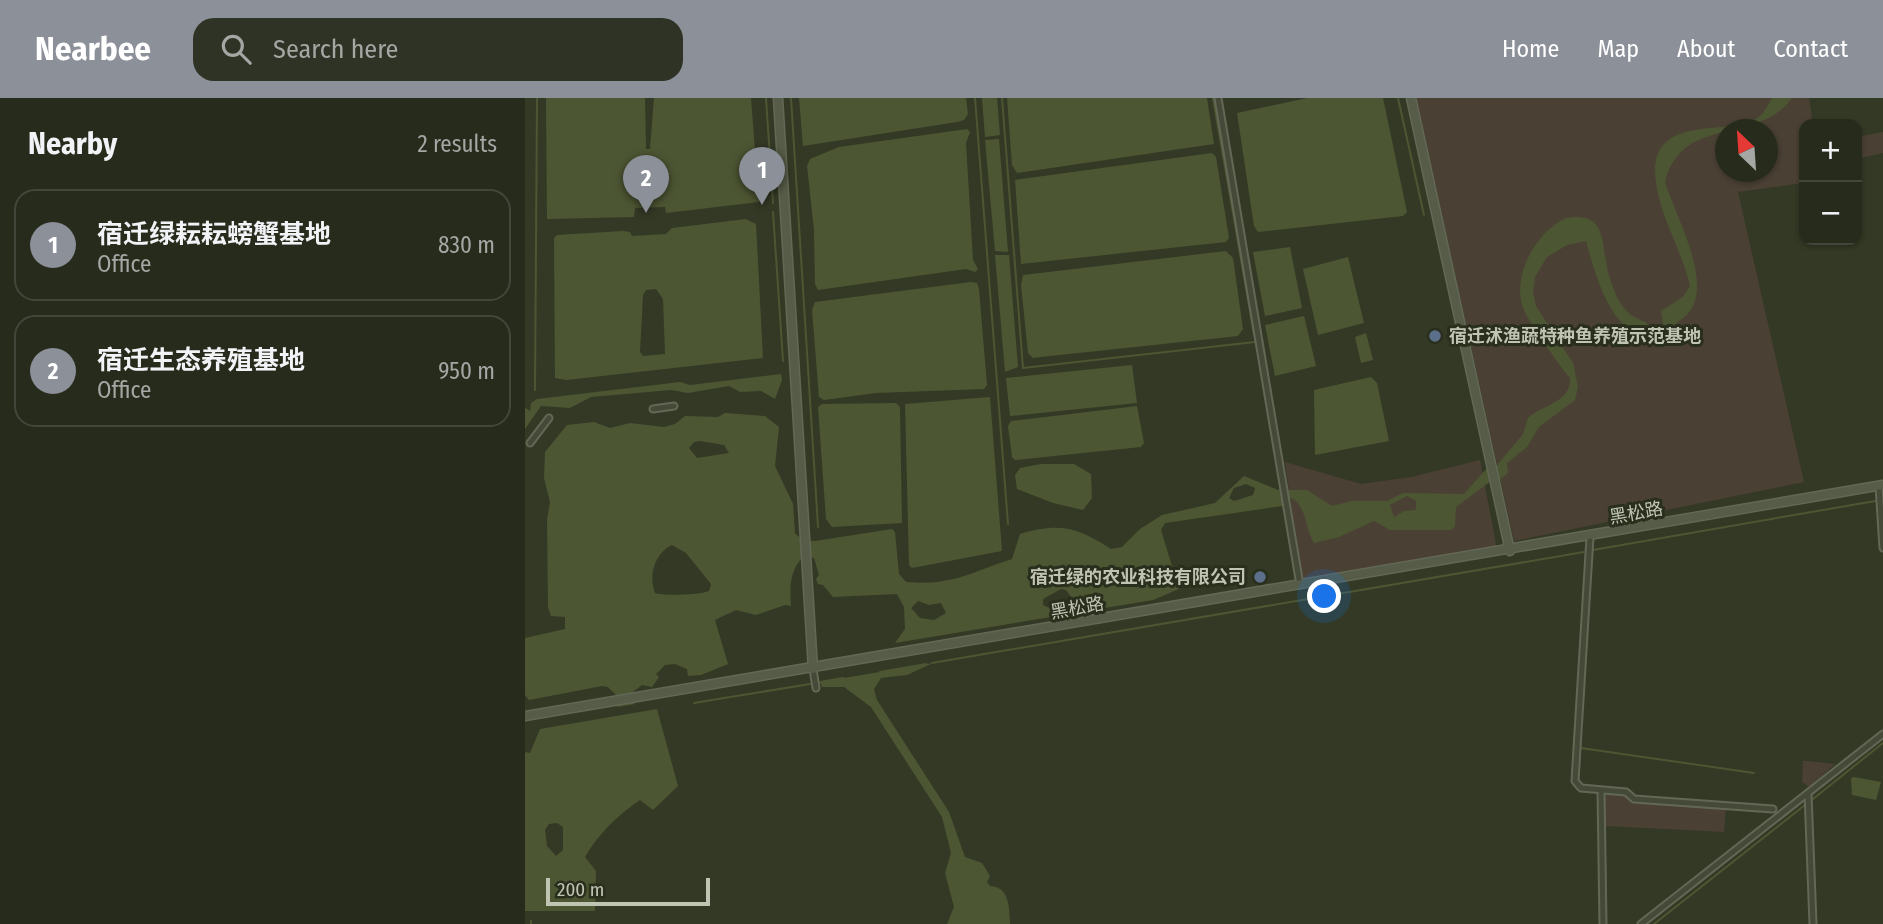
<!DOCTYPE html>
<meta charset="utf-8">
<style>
:root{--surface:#272b1c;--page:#2f3325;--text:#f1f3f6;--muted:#a4a7a3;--line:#43473b;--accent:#8c9099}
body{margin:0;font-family:"Fira Sans Condensed","Noto Sans SC",sans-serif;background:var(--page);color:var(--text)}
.controls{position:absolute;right:21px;top:21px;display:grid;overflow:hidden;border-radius:14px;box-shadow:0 2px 5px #0004}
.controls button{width:63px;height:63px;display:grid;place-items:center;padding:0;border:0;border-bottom:2px solid var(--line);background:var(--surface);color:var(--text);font:35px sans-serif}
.compass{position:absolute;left:1190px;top:21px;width:63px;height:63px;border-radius:50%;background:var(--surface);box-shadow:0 2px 5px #0004;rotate:335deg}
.scale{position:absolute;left:21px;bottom:18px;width:164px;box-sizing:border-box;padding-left:7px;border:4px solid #c0c5b3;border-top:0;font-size:19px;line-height:24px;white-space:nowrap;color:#c0c5b3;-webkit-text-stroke:5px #2a2f1d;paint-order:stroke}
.you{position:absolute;left:800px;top:499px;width:24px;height:24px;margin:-18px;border:5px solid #fff;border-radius:50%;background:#1a73e8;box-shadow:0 0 0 10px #1a73e833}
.badge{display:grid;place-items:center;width:46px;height:46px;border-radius:50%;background:var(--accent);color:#fff;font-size:23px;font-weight:700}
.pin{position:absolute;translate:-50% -58px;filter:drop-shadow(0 2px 4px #0008)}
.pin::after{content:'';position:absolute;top:37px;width:24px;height:21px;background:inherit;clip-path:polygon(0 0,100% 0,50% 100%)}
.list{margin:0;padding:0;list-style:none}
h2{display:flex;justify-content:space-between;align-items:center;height:91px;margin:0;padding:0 28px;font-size:30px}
h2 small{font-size:23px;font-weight:400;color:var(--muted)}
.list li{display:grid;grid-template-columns:46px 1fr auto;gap:21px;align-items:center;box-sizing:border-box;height:112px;margin:0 14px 14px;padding:0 14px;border:2px solid var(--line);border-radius:21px}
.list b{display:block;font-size:26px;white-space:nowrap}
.list p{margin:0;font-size:23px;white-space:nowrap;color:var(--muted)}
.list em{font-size:23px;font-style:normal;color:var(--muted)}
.icon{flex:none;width:38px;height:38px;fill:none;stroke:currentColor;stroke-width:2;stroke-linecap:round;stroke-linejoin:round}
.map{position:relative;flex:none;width:1358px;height:826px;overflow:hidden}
header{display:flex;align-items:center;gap:42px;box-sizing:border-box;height:98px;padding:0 35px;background:var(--accent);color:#fff}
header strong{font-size:33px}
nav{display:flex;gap:38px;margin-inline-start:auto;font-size:24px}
.search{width:490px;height:63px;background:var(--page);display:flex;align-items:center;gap:18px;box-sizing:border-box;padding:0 24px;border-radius:21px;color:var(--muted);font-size:26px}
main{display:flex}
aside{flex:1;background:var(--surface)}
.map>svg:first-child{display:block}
.green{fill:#4a4034;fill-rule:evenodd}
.water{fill:#4d5633;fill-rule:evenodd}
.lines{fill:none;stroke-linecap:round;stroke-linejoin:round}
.stream{stroke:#4d5633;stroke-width:2}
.street-casing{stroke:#636856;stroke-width:9}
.secondary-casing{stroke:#636856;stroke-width:11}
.street{stroke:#454a38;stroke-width:5}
.secondary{stroke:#565c47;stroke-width:8}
.service-dot{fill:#5c6f8a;stroke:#2a2f1d;stroke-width:2.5}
.labels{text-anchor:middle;stroke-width:6;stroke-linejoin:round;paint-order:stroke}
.poi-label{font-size:18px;font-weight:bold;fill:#c0c5b3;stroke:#2a2f1d;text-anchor:start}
.street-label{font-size:18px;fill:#c0c5b3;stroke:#2a2f1d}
</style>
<header>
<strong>Nearbee</strong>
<div class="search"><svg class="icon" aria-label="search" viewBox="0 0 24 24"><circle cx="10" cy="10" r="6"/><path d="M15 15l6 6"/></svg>Search here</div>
<nav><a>Home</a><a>Map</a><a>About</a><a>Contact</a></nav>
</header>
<main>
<aside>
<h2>Nearby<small>2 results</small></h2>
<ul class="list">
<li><span class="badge">1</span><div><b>宿迁绿耘耘螃蟹基地</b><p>Office</p></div><em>830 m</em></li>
<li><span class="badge">2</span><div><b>宿迁生态养殖基地</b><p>Office</p></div><em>950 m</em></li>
</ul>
</aside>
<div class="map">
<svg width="1358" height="826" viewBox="0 0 1358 826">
<rect width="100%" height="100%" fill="#343925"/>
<path class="green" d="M 891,0 L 1284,0 L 1288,26 L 1279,26 L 1279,85 L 1213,94 L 1279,384 L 989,443 ZM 1200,32 L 1242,32 L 1242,74 L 1200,74 Z
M 1358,34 L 1358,55 L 1332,61 L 1332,39 Z
M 955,362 L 972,451 L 780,484 L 777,481 L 760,364 L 836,386 L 886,379 Z
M 1278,663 L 1282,663 L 1310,666 L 1284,689 L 1277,684 Z
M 1079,696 L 1099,698 L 1108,704 L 1201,710 L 1199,734 L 1081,728 Z"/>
<path class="water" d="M 21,0 L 120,0 L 121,51 L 125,51 L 129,0 L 226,0 L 234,104 L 141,115 L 140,109 L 110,110 L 109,119 L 22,121 Z
M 274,0 L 441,0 L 443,16 L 439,22 L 432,24 L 278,48 Z
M 457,0 L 472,0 L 475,37 L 460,39 Z
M 482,0 L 682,0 L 689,46 L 492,75 L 487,67 Z
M 782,0 L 858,0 L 882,114 L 878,118 L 733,134 L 729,128 L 712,15 Z
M 1247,0 L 1267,0 C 1231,49 1158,15 1140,84 C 1150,118 1195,194 1157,221 C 1151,225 1147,231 1139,231 L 1136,213 L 1158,199 L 1165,188 C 1157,152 1136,121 1131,85 C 1121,10 1206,42 1235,18 C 1240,14 1244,5 1247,0 Z
M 442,31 L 445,34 L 441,45 L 448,162 L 453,171 L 450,174 L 441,171 L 293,192 L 290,186 L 289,132 L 282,68 L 285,61 L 314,49 Z
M 474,41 L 483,154 L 470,153 L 460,42 Z
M 687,55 L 691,59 L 704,140 L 701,144 L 496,166 L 490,82 Z
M 1041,120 C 1078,114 1077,139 1081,164 C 1083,178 1090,199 1099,210 C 1105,218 1114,221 1122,225 L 1125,237 L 1117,240 C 1082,223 1071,178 1061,143 L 1042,147 L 1022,159 L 1010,179 L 1008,194 L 1011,208 L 1048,265 L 1053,289 L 1050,302 L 1014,329 L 1002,349 L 982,365 L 983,375 L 972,384 L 969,371 L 998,336 L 1003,320 C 1016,307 1046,305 1045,280 C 1035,268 1004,225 999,212 C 985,179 1011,134 1041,120 Z
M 221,121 L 231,126 L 238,260 L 41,282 L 30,280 L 29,140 L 32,137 L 98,133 L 105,134 L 107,138 L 141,136 L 147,130 ZM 131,191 L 138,201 L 140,256 L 118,258 L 115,254 L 118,197 L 121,192 Z
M 765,149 L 777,210 L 740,218 L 728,154 Z
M 701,153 L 708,160 L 718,231 L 713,238 L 516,259 L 508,260 L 503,255 L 496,187 L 498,177 Z
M 470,157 L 484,157 L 493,269 L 480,274 Z
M 823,159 L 839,225 L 793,237 L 778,171 Z
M 446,184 L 452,185 L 454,191 L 462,287 L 459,291 L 351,295 L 299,302 L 294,299 L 287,212 L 290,204 Z
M 779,218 L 791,268 L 750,278 L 740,227 Z
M 841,235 L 848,262 L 836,265 L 830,239 Z
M 607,267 L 612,305 L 485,318 L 481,280 Z
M 256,276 L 257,282 L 250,301 L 236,293 L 215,294 L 204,288 L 163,295 L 146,292 L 66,299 L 45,310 L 16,308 L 0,331 L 0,310 L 5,313 L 6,305 L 12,301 L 155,284 L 165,287 Z
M 846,279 L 852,285 L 864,343 L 790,357 L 789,292 Z
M 465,299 L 477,453 L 387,470 L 384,467 L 380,306 Z
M 371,305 L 375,309 L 377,425 L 307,429 L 301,421 L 293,309 L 297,306 Z
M 612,308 L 619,345 L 616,349 L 490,362 L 487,359 L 483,328 L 486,323 Z
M 200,315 L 240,318 L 254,329 L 250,368 L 268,406 L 270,435 L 277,442 L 290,443 L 367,431 L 370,434 L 374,476 L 381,484 C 428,488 446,474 487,461 L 495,436 C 534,424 552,429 586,451 L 597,449 L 615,431 L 637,417 L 690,405 L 719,378 L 753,392 L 782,392 L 807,408 L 827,403 L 862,403 L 878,395 L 939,396 L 963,369 L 966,383 L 931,409 L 930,428 L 926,432 L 865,432 L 849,423 L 814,439 L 789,445 C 779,429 783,411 767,400 L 759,403 L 758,408 L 640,425 L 636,432 L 654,491 L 628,502 L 370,545 L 380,531 L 379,509 L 372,496 L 308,499 L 298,487 L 293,486 L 291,481 L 294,477 L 289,460 L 278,459 C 264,473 265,490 266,508 L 260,507 L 231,517 L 211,512 L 190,522 L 203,566 L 176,577 L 163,578 L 162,571 L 150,566 L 140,567 L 131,576 L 134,579 L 127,589 L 117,587 L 105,596 L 110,606 L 92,609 L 91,597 L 83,589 L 77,588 L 4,602 L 0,597 L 0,540 L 40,531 L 40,519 L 26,518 L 23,509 L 22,422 L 25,404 L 19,380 L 20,354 L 42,327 L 69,324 L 85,330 L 105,325 L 139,329 L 150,326 L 160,318 L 193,319 ZM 175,343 L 199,347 L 204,355 L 172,360 L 164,350 L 169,344 ZM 721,386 L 730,390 L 728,397 L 709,403 L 704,400 L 709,390 ZM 882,398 L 891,403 L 891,412 L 879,413 L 869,419 L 865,407 ZM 147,447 L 161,455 L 186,486 L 184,493 C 176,497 137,498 130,495 C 123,477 130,455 147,447 ZM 536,491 L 541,492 L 549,503 C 541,511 528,513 518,507 L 518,501 ZM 393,503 L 404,507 L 416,505 L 421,515 L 409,522 L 395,520 L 386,510 Z
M 549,366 L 566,376 L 567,400 L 558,412 L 528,405 L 492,391 L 490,377 L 495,370 L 516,366 Z
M 408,565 L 382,577 L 356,580 L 349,591 L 352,602 L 424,714 L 440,759 L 457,765 L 465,778 L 462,784 L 465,788 C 485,789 484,810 485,826 L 422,826 L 429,809 L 420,775 L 426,755 L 417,719 L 346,609 L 319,589 L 297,589 L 295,584 Z
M 132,611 L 153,688 L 128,712 L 115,702 C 92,718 74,735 60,759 L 71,773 L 70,813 L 0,813 L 0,654 L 5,655 L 15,631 ZM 32,725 L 38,729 L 38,752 L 31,758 L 22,748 L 20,732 L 24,726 Z
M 1329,679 L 1356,684 L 1351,702 L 1327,697 L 1326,680 Z"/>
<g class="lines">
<path class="stream" d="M 241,0 L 248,105
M 266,0 L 293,429
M 450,0 L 483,426
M 477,0 L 498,270 L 730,244
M 688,0 L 729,236
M 873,0 L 899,117
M 248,114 L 258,263
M 10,292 L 12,0
M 1068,452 L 1350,403
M 407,565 L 1059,454
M 355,574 L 401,566
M 295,584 L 318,580
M 169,605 L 285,586
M 1056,650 L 1229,675
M 1288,701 L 1358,645
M 6,823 L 6,826
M 1129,826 L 1280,707"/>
<defs>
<path id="street" d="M 693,0 L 775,487
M 128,311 L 149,308
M 5,345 L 24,320
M 1354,388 L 1358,450
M 1065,439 L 1050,683 L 1056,690 L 1101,694 L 1109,701 L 1248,711
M 288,571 L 291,590
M 1076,692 L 1078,826
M 1283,695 L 1288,826
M 1116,826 L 1358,636"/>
<path id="secondary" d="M 253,0 L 288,571
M 886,0 L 985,453
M 0,618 L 1358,387"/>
</defs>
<use href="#street" class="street-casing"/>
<use href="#secondary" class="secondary-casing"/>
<use href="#street" class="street"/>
<use href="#secondary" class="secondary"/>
</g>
<g class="service-dot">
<circle cx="910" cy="238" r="7"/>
<circle cx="735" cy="479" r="7"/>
</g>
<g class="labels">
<g class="poi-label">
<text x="924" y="244">宿迁沭渔蔬特种鱼养殖示范基地</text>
<text x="721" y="485" text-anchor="end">宿迁绿的农业科技有限公司</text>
</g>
<g class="street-label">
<text transform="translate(1111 415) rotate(-10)" y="6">黑松路</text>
<text transform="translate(552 510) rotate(-10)" y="6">黑松路</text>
</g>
</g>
</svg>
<div class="controls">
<button>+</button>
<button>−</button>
</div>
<svg class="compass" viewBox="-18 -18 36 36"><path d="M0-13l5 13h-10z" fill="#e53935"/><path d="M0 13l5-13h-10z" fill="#a4a7a3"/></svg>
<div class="scale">200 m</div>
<div class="you"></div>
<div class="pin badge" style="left:237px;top:107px">1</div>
<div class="pin badge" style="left:121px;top:115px">2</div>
</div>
</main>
